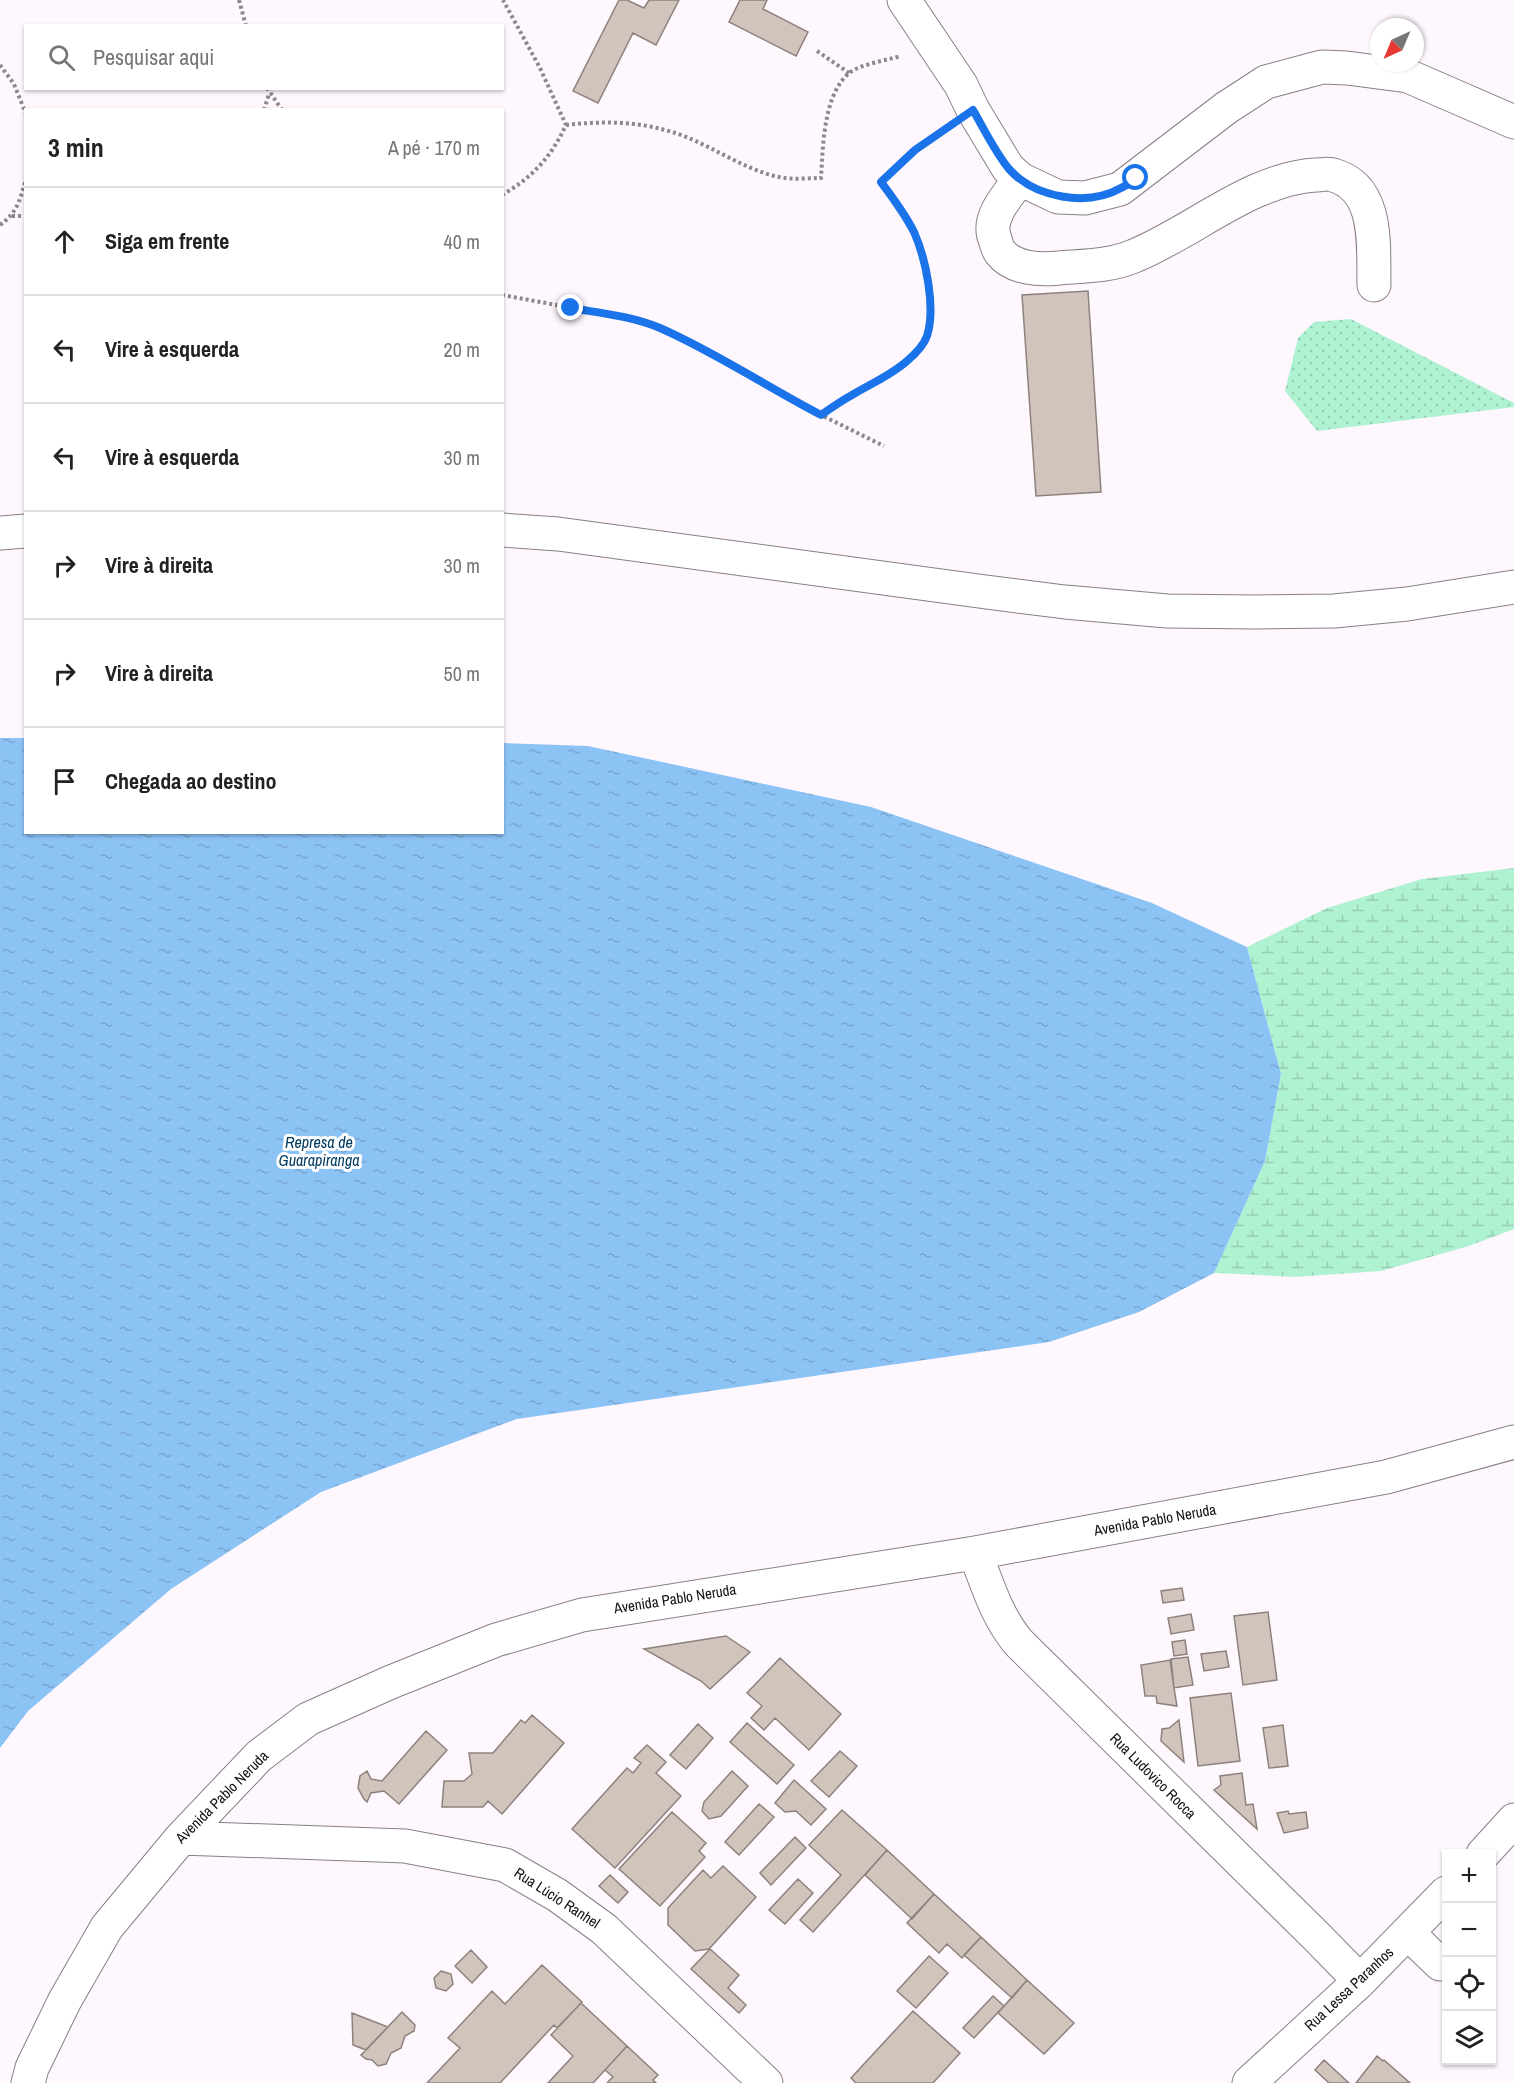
<!DOCTYPE html>
<html lang="pt">
<meta charset="utf-8">
<style>
:root{--surface:#fff;--page:#f6f6f6;--text:#222;--muted:#767676;--line:#e0e0e0}
body{margin:0;font-family:"Archivo Narrow",sans-serif;background:var(--page);color:var(--text)}
.controls{position:absolute;right:18px;bottom:18px;display:grid;overflow:hidden;border-radius:0px;box-shadow:0 2px 4px #0004}
.controls button{width:54px;height:54px;display:grid;place-items:center;padding:0;border:0;border-bottom:2px solid var(--line);background:var(--surface);color:var(--text);font:30px sans-serif}
.compass{position:absolute;left:1370px;top:18px;width:54px;height:54px;border-radius:50%;background:var(--surface);box-shadow:0 2px 4px #0004;rotate:224deg}
.stop{position:absolute;width:18px;height:18px;margin:-14px;border:4px solid #1a73e8;border-radius:50%;background:#fff}
.stop.end{background:#1a73e8;border-color:#fff;box-shadow:0 2px 6px #0008}
.list{margin:0;padding:0;list-style:none}
h2{display:flex;justify-content:space-between;align-items:center;height:78px;margin:0;padding:0 24px;font-size:26px}
h2 small{font-size:20px;font-weight:400;color:var(--muted)}
.list li{display:grid;grid-template-columns:39px 1fr auto;gap:18px;align-items:center;box-sizing:border-box;height:108px;padding:0 24px;border-top:2px solid var(--line)}
.list b{display:block;font-size:22px;white-space:nowrap}
.list em{font-size:20px;font-style:normal;color:var(--muted)}
.icon{flex:none;width:33px;height:33px;fill:none;stroke:currentColor;stroke-width:2;stroke-linecap:round;stroke-linejoin:round}
.map{position:relative;flex:none;width:1514px;height:2083px;overflow:hidden}
.search{position:absolute;background:var(--surface);box-shadow:0 2px 4px #0004;left:24px;top:24px;width:480px;height:66px;display:flex;align-items:center;gap:15px;box-sizing:border-box;padding:0 21px;border-radius:0px;color:var(--muted);font-size:22px}
.panel{position:absolute;background:var(--surface);box-shadow:0 2px 4px #0004;left:24px;top:108px;width:480px;height:726px;border-radius:0px}
.map>svg:first-child{display:block}
.grass{fill:url(#grass-dots)}
.wetland{fill:url(#wetland-marsh)}
.water{fill:url(#water-ripples)}
.building{fill:#d0c4bd;stroke:#8d827b;stroke-width:1.5}
.lines{fill:none;stroke-linecap:round;stroke-linejoin:round}
.minor-casing{stroke:#887f88;stroke-width:35}
.path{stroke:#8d878c;stroke-width:4;stroke-dasharray:3 3;stroke-linecap:butt}
.minor{stroke:#fff;stroke-width:33}
.route{stroke:#1a73e8;stroke-width:8}
.labels{text-anchor:middle;stroke-width:6;stroke-linejoin:round;paint-order:stroke}
.street-label{font-size:15px;fill:#151114;stroke:#fff}
.water-label{font-size:16px;font-style:italic;fill:#023b62;stroke:#fff}
</style>
<div class="map">
<svg width="1514" height="2083" viewBox="0 0 1514 2083">
<defs>
<pattern id="grass-dots" width="8" height="8" patternUnits="userSpaceOnUse" patternTransform="scale(1.5)"><rect width="8" height="8" fill="#aff2d2"/><path d="M2 2h.1M6 6h.1" fill="none" stroke="#96ceb3" stroke-width="1.8" stroke-linecap="round"/></pattern>
<pattern id="wetland-marsh" width="20" height="14" patternUnits="userSpaceOnUse" patternTransform="scale(1.5)"><rect width="20" height="14" fill="#aff2d2"/><path d="M1 5h8M5 5V1M11 12h8M15 12V8" fill="none" stroke="#96ceb3"/></pattern>
<pattern id="water-ripples" width="26" height="14" patternUnits="userSpaceOnUse" patternTransform="scale(1.5)"><rect width="26" height="14" fill="#8cc3f5"/><path d="M2 4q2-2 4 0t4 0M15 11q2-2 4 0t4 0" fill="none" stroke="#78a6d1"/></pattern>
</defs>
<rect width="100%" height="100%" fill="#fff7fe"/>
<path class="grass" d="M 1351,319 L 1514,403 L 1514,407 L 1317,431 L 1285,391 L 1298,338 L 1314,322 Z"/>
<path class="wetland" d="M 1514,868 L 1514,1229 L 1469,1246 L 1381,1271 L 1295,1277 L 1214,1273 L 1265,1161 L 1281,1074 L 1247,947 L 1327,908 L 1422,879 Z"/>
<path class="water" d="M 0,738 L 25,738 L 26,832 L 502,832 L 503,743 L 588,746 L 871,807 L 1152,903 L 1247,947 L 1281,1074 L 1265,1161 L 1214,1273 L 1139,1312 L 1049,1342 L 517,1419 L 321,1492 L 171,1589 L 28,1711 L 0,1748 Z"/>
<path class="building" d="M 619,0 L 627,0 L 644,8 L 649,0 L 679,0 L 656,45 L 633,33 L 598,103 L 573,91 Z
M 740,0 L 767,0 L 763,9 L 808,32 L 796,56 L 729,22 Z
M 1088,291 L 1101,492 L 1036,496 L 1022,295 Z
M 1182,1588 L 1184,1600 L 1163,1603 L 1161,1591 Z
M 1268,1612 L 1277,1680 L 1243,1685 L 1234,1616 Z
M 1191,1614 L 1194,1630 L 1171,1634 L 1168,1618 Z
M 726,1636 L 750,1652 L 710,1689 L 701,1681 L 644,1649 Z
M 1185,1640 L 1187,1654 L 1174,1656 L 1172,1642 Z
M 1226,1651 L 1229,1667 L 1204,1671 L 1201,1654 Z
M 1188,1657 L 1193,1685 L 1174,1688 L 1171,1659 Z
M 780,1658 L 841,1714 L 809,1750 L 775,1718 L 764,1730 L 751,1718 L 762,1706 L 747,1693 Z
M 1170,1660 L 1174,1688 L 1177,1706 L 1157,1703 L 1156,1696 L 1145,1696 L 1141,1665 Z
M 1231,1693 L 1240,1761 L 1198,1766 L 1190,1698 Z
M 532,1715 L 564,1743 L 502,1814 L 488,1801 L 483,1807 L 442,1807 L 444,1781 L 464,1781 L 472,1774 L 469,1753 L 493,1753 L 521,1720 L 525,1723 Z
M 1179,1720 L 1184,1762 L 1161,1741 L 1162,1729 L 1169,1728 Z
M 747,1723 L 794,1765 L 777,1784 L 730,1742 Z
M 698,1724 L 713,1738 L 686,1769 L 670,1755 Z
M 1283,1725 L 1288,1766 L 1269,1768 L 1263,1728 Z
M 426,1731 L 447,1750 L 399,1804 L 384,1791 L 371,1793 L 367,1802 L 364,1799 L 358,1788 L 360,1776 L 367,1771 L 371,1779 L 382,1781 Z
M 647,1745 L 666,1762 L 656,1773 L 681,1796 L 615,1868 L 572,1829 L 627,1768 L 633,1773 L 641,1763 L 634,1758 Z
M 840,1751 L 857,1766 L 829,1797 L 811,1781 Z
M 732,1771 L 748,1786 L 721,1816 L 709,1819 L 702,1811 L 704,1802 Z
M 1242,1773 L 1246,1805 L 1253,1804 L 1257,1829 L 1214,1790 L 1221,1785 L 1220,1776 Z
M 794,1780 L 826,1809 L 811,1825 L 796,1811 L 785,1812 L 775,1803 Z
M 759,1804 L 774,1817 L 739,1855 L 725,1842 Z
M 842,1810 L 887,1850 L 813,1932 L 800,1920 L 841,1875 L 809,1845 Z
M 1288,1811 L 1289,1814 L 1306,1812 L 1308,1828 L 1284,1833 L 1277,1813 Z
M 672,1812 L 706,1843 L 699,1851 L 705,1857 L 660,1906 L 619,1869 Z
M 795,1837 L 806,1848 L 771,1885 L 760,1873 Z
M 887,1850 L 934,1894 L 912,1919 L 865,1875 Z
M 723,1866 L 756,1897 L 709,1949 L 695,1951 L 668,1925 L 668,1908 L 703,1870 L 711,1878 Z
M 610,1875 L 628,1892 L 618,1903 L 599,1886 Z
M 798,1879 L 813,1893 L 785,1924 L 769,1910 Z
M 934,1894 L 981,1937 L 962,1958 L 947,1944 L 939,1953 L 907,1923 Z
M 981,1937 L 1027,1980 L 1012,1998 L 964,1955 Z
M 710,1949 L 739,1975 L 728,1988 L 746,2005 L 739,2013 L 691,1969 Z
M 471,1950 L 487,1967 L 472,1983 L 455,1966 Z
M 929,1956 L 948,1973 L 916,2008 L 897,1991 Z
M 542,1965 L 582,2002 L 557,2028 L 554,2025 L 500,2083 L 427,2083 L 460,2048 L 448,2038 L 492,1991 L 505,2004 Z
M 441,1971 L 451,1974 L 453,1984 L 446,1991 L 436,1988 L 434,1978 Z
M 1027,1980 L 1074,2023 L 1044,2054 L 998,2013 Z
M 993,1996 L 1004,2006 L 974,2038 L 963,2028 Z
M 581,2003 L 627,2046 L 593,2083 L 548,2083 L 573,2056 L 551,2035 Z
M 913,2011 L 960,2053 L 933,2083 L 856,2083 L 851,2078 Z
M 402,2012 L 415,2025 L 414,2031 L 405,2036 L 401,2048 L 391,2053 L 386,2064 L 378,2066 L 372,2060 L 366,2059 L 361,2055 Z
M 352,2013 L 388,2027 L 366,2050 L 353,2045 Z
M 627,2046 L 658,2075 L 653,2080 L 656,2083 L 607,2083 L 613,2077 L 605,2070 Z
M 1377,2056 L 1383,2061 L 1384,2060 L 1410,2083 L 1356,2083 Z
M 1324,2060 L 1349,2083 L 1329,2083 L 1315,2070 Z"/>
<g class="lines">
<defs>
<path id="minor" d="M 904,0 L 961,85 L 973,110 L 1008,168 L 1020,179 L 1058,197 L 1085,198 L 1120,189 L 1226,108 L 1266,82 L 1322,67 L 1347,68 L 1408,76 L 1514,122
M 1020,179 C 1008,195 986,218 995,239 C 996,243 998,249 1000,252 C 1013,269 1040,270 1059,268 C 1084,266 1111,266 1134,256 C 1193,232 1251,179 1315,175 C 1321,175 1328,173 1333,175 C 1380,188 1373,247 1374,285
M 502,530 L 558,534 L 986,592 L 1065,602 L 1167,611 L 1256,612 L 1334,611 L 1407,604 L 1514,587
M 0,533 L 26,531
M 975,1553 C 988,1585 996,1616 1019,1643 L 1318,1938 L 1360,1981
M 181,1838 L 405,1846 L 505,1865 L 557,1895 L 604,1929 L 766,2083
M 1483,1854 L 1514,1820
M 1408,1933 L 1440,1964
M 28,2083 L 32,2068 L 65,2000 L 107,1927 L 181,1838 L 259,1756 L 308,1719 L 391,1682 L 496,1640 L 582,1615 L 975,1553 L 1386,1477 L 1514,1442
M 1249,2083 L 1360,1981 L 1446,1893"/>
</defs>
<use href="#minor" class="minor-casing"/>
<path class="path" d="M 239,0 L 246,26
M 817,51 L 849,73
M 0,65 L 14,84 L 26,114
M 267,88 L 282,110
M 264,110 L 269,94
M 566,125 C 602,121 637,121 672,132 C 709,143 741,169 779,177 C 792,180 808,178 821,178 C 823,147 823,97 848,74 C 857,65 887,60 901,56
M 502,195 C 533,177 551,157 566,125 L 540,68 L 503,0
M 12,216 L 26,216
M 0,225 C 18,212 20,199 26,179
M 502,295 L 628,318 L 658,328 L 699,348 L 821,415 L 884,446
M 821,415 C 831,408 841,401 852,395 C 870,384 890,376 907,362 C 914,355 924,345 927,336 C 937,309 926,259 914,232 C 905,214 893,198 881,182 L 915,150 L 945,129"/>
<use href="#minor" class="minor"/>
</g>
<g class="lines">
<path class="route" d="M 571,308 C 600,313 631,316 660,328 C 715,352 767,387 821,415 C 831,408 841,401 852,395 C 870,384 890,376 907,361 C 914,355 924,345 927,336 C 936,308 926,259 914,232 C 905,214 893,198 881,182 L 915,150 L 973,110 C 984,129 995,152 1009,169 C 1035,198 1087,207 1121,188 C 1126,186 1131,181 1136,178"/>
</g>
<g class="labels">
<g class="street-label">
<text transform="translate(1155 1520) rotate(-10)" y="5">Avenida Pablo Neruda</text>
<text transform="translate(675 1599) rotate(-9)" y="5">Avenida Pablo Neruda</text>
<text transform="translate(1153 1776) rotate(45)" y="5">Rua Ludovico Rocca</text>
<text transform="translate(222 1797) rotate(-45)" y="5">Avenida Pablo Neruda</text>
<text transform="translate(557 1898) rotate(33)" y="5">Rua Lúcio Ranhel</text>
<text transform="translate(1349 1989) rotate(-43)" y="5">Rua Lessa Paranhos</text>
</g>
<g class="water-label">
<text x="319" y="1148">Represa de<tspan x="319" dy="18">Guarapiranga</tspan></text>
</g>
</g>
</svg>
<div class="controls">
<button>+</button>
<button>−</button>
<button><svg class="icon" aria-label="locate" viewBox="0 0 24 24"><circle cx="12" cy="12" r="6"/><path d="M12 2v4M12 18v4M2 12h4M18 12h4"/></svg></button>
<button><svg class="icon" aria-label="layers" viewBox="0 0 24 24"><path d="M12 4l9 5-9 5-9-5zM3 14l9 5 9-5"/></svg></button>
</div>
<svg class="compass" viewBox="-18 -18 36 36"><path d="M0-13l5 13h-10z" fill="#e53935"/><path d="M0 13l5-13h-10z" fill="#767676"/></svg>
<div class="stop" style="left:1136px;top:178px"></div>
<div class="stop end" style="left:571px;top:308px"></div>
<div class="search"><svg class="icon" aria-label="search" viewBox="0 0 24 24"><circle cx="10" cy="10" r="6"/><path d="M15 15l6 6"/></svg>Pesquisar aqui</div>
<section class="panel">
<h2>3 min<small>A pé · 170 m</small></h2>
<ul class="list">
<li><svg class="icon" aria-label="ahead" viewBox="0 0 24 24"><path d="M12 20V5M6 11l6-6 6 6"/></svg><div><b>Siga em frente</b></div><em>40 m</em></li>
<li><svg class="icon" aria-label="left" viewBox="0 0 24 24"><path d="M17 20v-9H6M10 6l-5 5 5 5"/></svg><div><b>Vire à esquerda</b></div><em>20 m</em></li>
<li><svg class="icon" aria-label="left" viewBox="0 0 24 24"><path d="M17 20v-9H6M10 6l-5 5 5 5"/></svg><div><b>Vire à esquerda</b></div><em>30 m</em></li>
<li><svg class="icon" aria-label="right" viewBox="0 0 24 24"><path d="M7 20v-9h11M14 6l5 5-5 5"/></svg><div><b>Vire à direita</b></div><em>30 m</em></li>
<li><svg class="icon" aria-label="right" viewBox="0 0 24 24"><path d="M7 20v-9h11M14 6l5 5-5 5"/></svg><div><b>Vire à direita</b></div><em>50 m</em></li>
<li><svg class="icon" aria-label="arrive" viewBox="0 0 24 24"><path d="M6 21V4h12l-3 4 3 4H6"/></svg><div><b>Chegada ao destino</b></div></li>
</ul>
</section>
</div>
